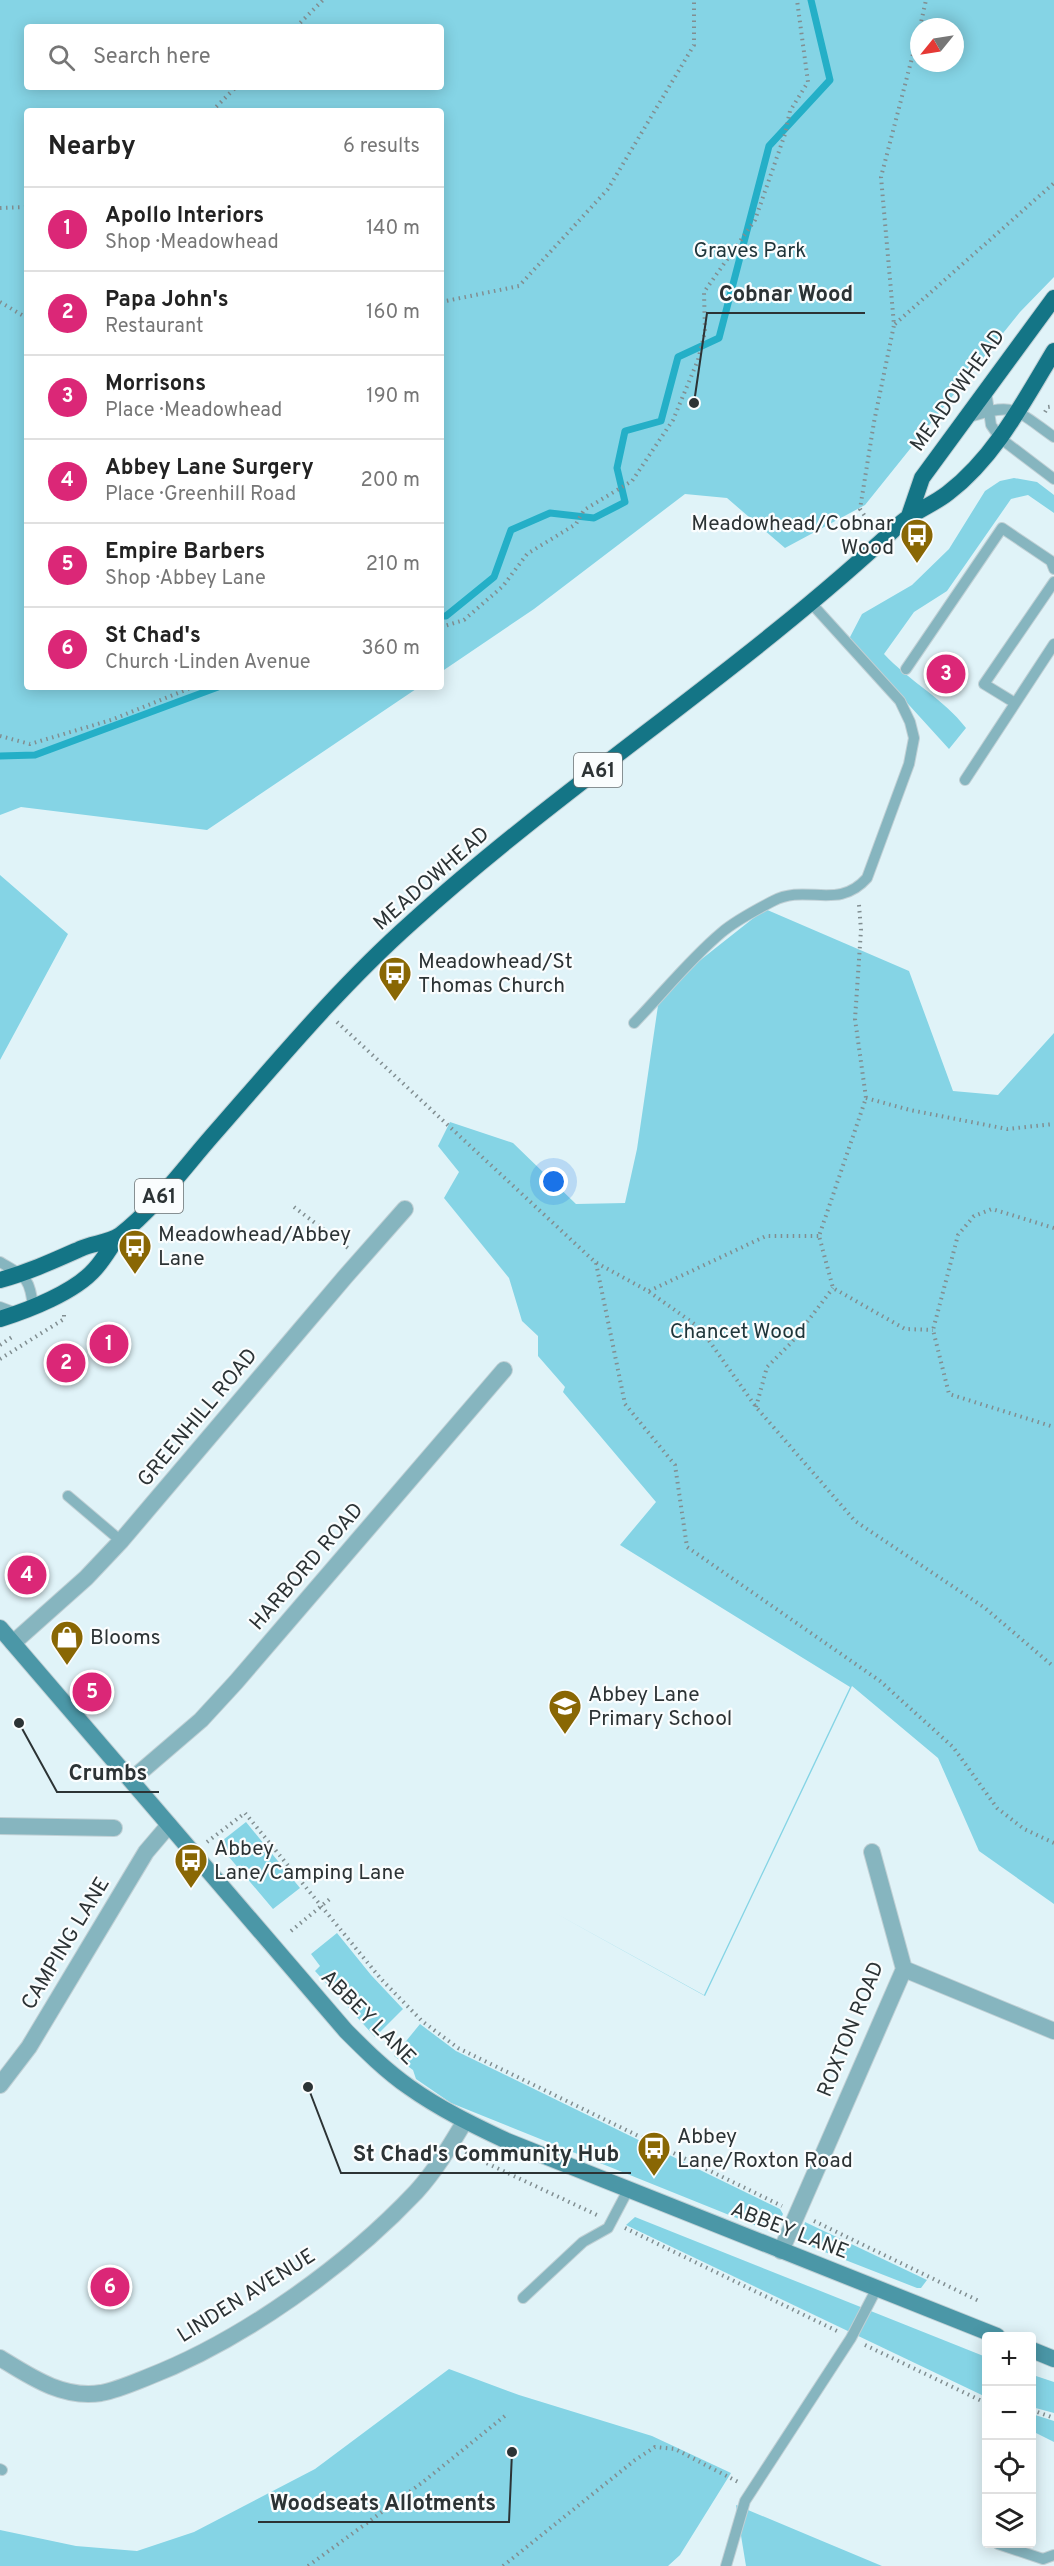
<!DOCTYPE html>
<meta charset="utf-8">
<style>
:root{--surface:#fff;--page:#f2f2f2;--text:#222;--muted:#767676;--line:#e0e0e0;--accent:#db2777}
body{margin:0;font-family:Overpass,sans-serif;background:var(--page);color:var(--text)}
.controls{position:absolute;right:18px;bottom:18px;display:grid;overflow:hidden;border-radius:6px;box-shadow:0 3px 15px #0003}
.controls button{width:54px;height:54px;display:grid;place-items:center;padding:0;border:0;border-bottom:2px solid var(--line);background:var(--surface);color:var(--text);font:30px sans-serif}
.compass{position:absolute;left:910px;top:18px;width:54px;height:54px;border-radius:50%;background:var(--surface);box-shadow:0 3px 15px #0003;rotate:240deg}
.you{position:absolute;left:554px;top:1182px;width:21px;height:21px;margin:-15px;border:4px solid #fff;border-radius:50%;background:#1a73e8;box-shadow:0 0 0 9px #1a73e833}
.badge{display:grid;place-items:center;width:39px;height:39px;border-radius:50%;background:var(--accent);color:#fff;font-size:20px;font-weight:700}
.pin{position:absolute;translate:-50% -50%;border:3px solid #fff;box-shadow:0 2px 6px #0006}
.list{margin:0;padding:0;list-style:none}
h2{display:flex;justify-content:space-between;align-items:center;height:78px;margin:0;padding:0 24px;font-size:26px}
h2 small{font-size:20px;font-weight:400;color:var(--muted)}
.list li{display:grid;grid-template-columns:39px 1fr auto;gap:18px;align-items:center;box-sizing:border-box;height:84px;padding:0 24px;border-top:2px solid var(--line)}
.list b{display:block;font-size:22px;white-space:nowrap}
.list p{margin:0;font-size:20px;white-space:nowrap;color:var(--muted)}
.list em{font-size:20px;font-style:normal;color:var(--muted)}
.icon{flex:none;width:33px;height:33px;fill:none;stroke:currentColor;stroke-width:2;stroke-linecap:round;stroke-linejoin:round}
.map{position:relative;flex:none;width:1054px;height:2566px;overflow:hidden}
.search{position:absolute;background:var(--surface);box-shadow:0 3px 15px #0003;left:24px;top:24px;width:420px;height:66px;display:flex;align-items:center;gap:15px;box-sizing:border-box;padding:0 21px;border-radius:6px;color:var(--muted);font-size:22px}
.panel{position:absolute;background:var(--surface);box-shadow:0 3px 15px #0003;left:24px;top:108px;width:420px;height:582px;border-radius:6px}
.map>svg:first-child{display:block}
.green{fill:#85d4e5;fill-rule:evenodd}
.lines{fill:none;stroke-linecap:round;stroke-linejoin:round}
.stream{stroke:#24afc7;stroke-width:7}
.service-casing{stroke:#c0d0d5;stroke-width:12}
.minor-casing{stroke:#c0d0d5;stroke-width:18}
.secondary-casing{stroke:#c0d0d5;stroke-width:18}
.trunk-casing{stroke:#c0d0d5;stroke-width:18}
.path{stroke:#818e91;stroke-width:4;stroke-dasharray:1.5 4.5;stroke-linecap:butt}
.service{stroke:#86b5bf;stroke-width:10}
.minor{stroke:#86b5bf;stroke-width:16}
.secondary{stroke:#4b97a7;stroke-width:16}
.trunk{stroke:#147586;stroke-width:16}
.labels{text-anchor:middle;stroke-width:4.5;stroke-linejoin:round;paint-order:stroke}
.shield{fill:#fafdfe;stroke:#6a7071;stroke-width:1.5}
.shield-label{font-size:20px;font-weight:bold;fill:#2c3335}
.park-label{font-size:21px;fill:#1f353a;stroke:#fafdfe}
.street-label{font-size:21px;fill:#2c3335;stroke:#fafdfe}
.poi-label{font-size:21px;fill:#2c3335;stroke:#fafdfe;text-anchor:start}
.leader{fill:none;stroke:#2c3335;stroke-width:2}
.callout-dot{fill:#2c3335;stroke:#fafdfe;stroke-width:2}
.callout-label{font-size:22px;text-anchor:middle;font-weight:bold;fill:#2c3335;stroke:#fafdfe;stroke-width:4.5;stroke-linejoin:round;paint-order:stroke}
</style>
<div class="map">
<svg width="1054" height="2566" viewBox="0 0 1054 2566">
<rect width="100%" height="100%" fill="#e0f3f8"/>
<path class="green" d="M 0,0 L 1054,0 L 1054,277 L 1020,312 L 865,505 L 785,548 L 727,498 L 685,494 L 534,609 L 441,672 L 441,111 L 27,111 L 27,687 L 419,687 L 207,830 L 21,807 L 0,815 ZM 27,27 L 441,27 L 441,87 L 27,87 ZM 919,27 L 955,27 L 955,63 L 919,63 Z
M 1014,478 L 1037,482 L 1054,495 L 1054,513 L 1028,495 L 1011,499 L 947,591 L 914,612 L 884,654 C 909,681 944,699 966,728 L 949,749 L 849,639 L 862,614 L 912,585 L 949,549 L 985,491 L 1000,481 Z
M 0,875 L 68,934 L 0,1060 Z
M 765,909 L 909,971 L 953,1091 L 998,1095 L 1054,1033 L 1054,1904 L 979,1851 L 938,1758 L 852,1686 L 705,1996 L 555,1913 L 704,1995 L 850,1687 L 620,1545 L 656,1502 L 563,1392 L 565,1387 L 538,1356 L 538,1336 L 522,1321 L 509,1278 L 444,1198 L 459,1172 L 438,1146 L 450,1122 L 513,1143 L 576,1204 L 625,1203 L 637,1149 L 660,992 Z
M 246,1822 L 300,1888 L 273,1909 L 218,1844 Z
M 337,1933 L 371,1975 L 403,2009 L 375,2037 L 315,1971 L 320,1966 L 311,1954 Z
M 420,2024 L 456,2051 L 780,2209 L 783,2214 L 779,2222 L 766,2228 L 754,2225 L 451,2103 L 416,2079 L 413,2070 L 394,2056 Z
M 635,2217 L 986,2357 L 986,2397 L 626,2225 Z
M 805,2222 L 927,2280 L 921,2288 L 917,2288 L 812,2247 L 807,2244 L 802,2236 Z
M 449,2369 L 519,2395 L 652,2436 L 731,2473 L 680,2555 L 668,2566 L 0,2566 L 0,2530 L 76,2546 L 137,2551 L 194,2532 L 315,2469 Z
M 1033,2375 L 1054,2382 L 1054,2413 L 1032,2407 Z
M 1032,2414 L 1054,2421 L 1054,2442 L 1032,2431 Z
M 736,2505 L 882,2566 L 746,2566 Z"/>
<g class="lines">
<path class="stream" d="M 441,616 L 446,616 L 494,577 L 511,530 L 550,513 L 594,518 L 625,502 L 617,468 L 625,431 L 661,421 L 678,357 L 719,338 L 769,146 L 830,80 L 811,0
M 0,756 L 35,755 L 218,687"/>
<defs>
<path id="service" d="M 986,391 L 991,425 L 1000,438 L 1054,479
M 966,418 C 1015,402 1013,408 1054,437
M 906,669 L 1002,528 L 1051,561 L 1054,569
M 1015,703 L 984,684 L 1054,582
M 965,780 L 1054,644
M 634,1023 C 663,993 690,959 721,933 C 736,920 756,910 773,901 C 806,883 838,911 867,878 L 909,764 L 914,738 L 910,722 L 900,701 L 811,603
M 0,1262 C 25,1277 30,1277 33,1307
M 0,1307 L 16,1313
M 68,1496 L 121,1541
M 523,2298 L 583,2242 L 608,2228 L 628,2190
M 0,2469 L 2,2470
M 998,2544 L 1043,2559 L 1054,2555
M 726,2566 L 745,2501 L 851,2338 L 877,2288"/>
<path id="minor" d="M 13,1643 L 86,1578 L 121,1541 L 345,1277 L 405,1209
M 131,1780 L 201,1720 L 236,1682 L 504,1370
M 0,1826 L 114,1828
M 904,1969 L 1054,2031
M 0,2085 L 29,2047 L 146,1852 L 169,1825
M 781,2251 L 904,1969 L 872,1852
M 0,2358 C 31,2377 63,2399 101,2393 C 117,2390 133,2383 148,2377 C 243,2340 346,2266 416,2192 C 436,2170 450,2146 465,2121"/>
<path id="secondary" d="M 0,1628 L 346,2031 C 366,2051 386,2071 409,2087 C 440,2109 473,2125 507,2141 L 997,2336
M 1032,2350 L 1054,2359"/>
<path id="trunk" d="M 909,516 L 922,478 L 1054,298
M 0,1280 C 29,1272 53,1261 80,1249 C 92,1243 109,1243 120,1235 C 154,1209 184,1168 212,1136 C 277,1062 339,987 412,922 C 568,781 747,668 900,524 C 914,511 933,505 948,493 C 995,457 1024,401 1054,351
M 0,1319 C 29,1310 75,1292 95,1269 C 104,1259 110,1248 117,1238"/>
</defs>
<use href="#service" class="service-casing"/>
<use href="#minor" class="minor-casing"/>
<use href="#secondary" class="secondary-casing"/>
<use href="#trunk" class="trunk-casing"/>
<path class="path" d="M 296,27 L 323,0
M 920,27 L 926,0
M 212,111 L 236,87
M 0,208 L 27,207
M 0,302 L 27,318
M 441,302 L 519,286 L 608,189 L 694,45 L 694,0
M 895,324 L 1054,183
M 1045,412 L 1048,407 L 1054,406
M 871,525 L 860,509 L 874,422 L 894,325 L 881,177 L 919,31
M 441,627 L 464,620 L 503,586 L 527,554 L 576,524 L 584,510 L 632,481 L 673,420 L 698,360 L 705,332 L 704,292 L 755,220 L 785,134 L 790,111 L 808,82 L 797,0
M 0,736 L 30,744 L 111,720 L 193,687
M 859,905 L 861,930 L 855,1019 L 866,1098 L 819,1236 L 833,1288 L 905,1329 L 933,1330
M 337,1022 L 595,1262 L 648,1291 L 700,1328 L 756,1407 L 855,1521 L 985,1608 L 1054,1667
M 866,1098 L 910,1110 L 1007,1129 L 1054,1124
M 294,1207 L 348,1248
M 1054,1228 L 992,1209 L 974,1216 L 958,1235 L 933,1330 L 949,1394 L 1054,1427
M 596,1263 L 625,1404 L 675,1465 L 687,1547 L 880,1681 L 953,1747 L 997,1808 L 1024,1829 L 1054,1843
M 649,1291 L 766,1236 L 819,1236
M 0,1345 L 15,1335
M 0,1359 L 64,1319 L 64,1314
M 756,1407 L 767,1367 L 791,1343 L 833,1288
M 207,1842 L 245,1813 L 381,1979 L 422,2021 L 458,2048 L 782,2206
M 291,1931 L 331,1898
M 465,2153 L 597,2215
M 814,2221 L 979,2301
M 625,2228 L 837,2331
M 865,2345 L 986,2403
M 1032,2410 L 1054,2418
M 308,2566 L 423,2482 L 506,2415
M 503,2566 L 635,2460 L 655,2447 L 675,2449 L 740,2483"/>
<use href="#service" class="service"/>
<use href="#minor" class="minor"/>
<use href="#secondary" class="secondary"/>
<use href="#trunk" class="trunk"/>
</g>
<defs>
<symbol id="bus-pin" viewBox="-11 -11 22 30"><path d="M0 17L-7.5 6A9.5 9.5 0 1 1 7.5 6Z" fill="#896704" stroke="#fafdfe"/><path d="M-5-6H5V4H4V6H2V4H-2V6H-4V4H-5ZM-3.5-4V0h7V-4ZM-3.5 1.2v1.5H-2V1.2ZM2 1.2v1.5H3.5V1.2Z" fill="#fff"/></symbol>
<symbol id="shop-pin" viewBox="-11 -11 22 30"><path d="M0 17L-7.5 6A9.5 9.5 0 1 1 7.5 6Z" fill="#896704" stroke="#fafdfe"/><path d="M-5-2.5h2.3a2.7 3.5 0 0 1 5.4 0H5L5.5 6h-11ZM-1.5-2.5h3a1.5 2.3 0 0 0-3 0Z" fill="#fff"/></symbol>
<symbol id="school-pin" viewBox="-11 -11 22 30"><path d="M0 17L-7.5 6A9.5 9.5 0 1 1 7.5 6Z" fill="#896704" stroke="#fafdfe"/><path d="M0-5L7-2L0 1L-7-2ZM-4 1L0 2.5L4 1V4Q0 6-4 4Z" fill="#fff"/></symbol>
</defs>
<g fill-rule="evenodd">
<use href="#bus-pin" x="898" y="516" width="38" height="52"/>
<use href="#bus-pin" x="376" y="954" width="38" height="52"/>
<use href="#bus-pin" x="116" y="1227" width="38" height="52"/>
<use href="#shop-pin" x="48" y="1618" width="38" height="52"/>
<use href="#school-pin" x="546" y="1687" width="38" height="52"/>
<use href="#bus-pin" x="172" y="1841" width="38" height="52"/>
<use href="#bus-pin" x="635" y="2129" width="38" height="52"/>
</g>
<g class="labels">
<g class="shield">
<rect x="574" y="753" width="48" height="34" rx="4.5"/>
<rect x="135" y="1179" width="48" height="34" rx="4.5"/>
</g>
<g class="shield-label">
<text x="598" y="777">A61</text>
<text x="159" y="1203">A61</text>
</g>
<g class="park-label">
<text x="750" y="257">Graves Park</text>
<text x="738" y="1338">Chancet Wood</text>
</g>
<g class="street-label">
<text transform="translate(957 390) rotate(-54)" y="7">MEADOWHEAD</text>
<text transform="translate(431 878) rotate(-41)" y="7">MEADOWHEAD</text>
<text transform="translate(197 1417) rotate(-50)" y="7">GREENHILL ROAD</text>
<text transform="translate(306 1566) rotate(-49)" y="7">HARBORD ROAD</text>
<text transform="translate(65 1943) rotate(-59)" y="7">CAMPING LANE</text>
<text transform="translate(369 2017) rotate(45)" y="7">ABBEY LANE</text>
<text transform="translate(850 2029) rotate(-68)" y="7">ROXTON ROAD</text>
<text transform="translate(790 2230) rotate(21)" y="7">ABBEY LANE</text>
<text transform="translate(246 2295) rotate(-32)" y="7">LINDEN AVENUE</text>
</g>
<g class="poi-label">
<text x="894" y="530" text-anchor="end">Meadowhead/Cobnar<tspan x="894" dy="24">Wood</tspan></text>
<text x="418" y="968">Meadowhead/St<tspan x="418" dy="24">Thomas Church</tspan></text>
<text x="158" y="1241">Meadowhead/Abbey<tspan x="158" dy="24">Lane</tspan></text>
<text x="90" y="1644">Blooms</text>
<text x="588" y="1701">Abbey Lane<tspan x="588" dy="24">Primary School</tspan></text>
<text x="214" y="1855">Abbey<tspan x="214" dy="24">Lane/Camping Lane</tspan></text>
<text x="677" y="2143">Abbey<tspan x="677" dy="24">Lane/Roxton Road</tspan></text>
</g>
</g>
<path class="leader" d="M694 403L707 313H865M19 1723L57 1792H159M308 2087L341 2173H631M512 2452L509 2522H258"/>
<g class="callout-dot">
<circle cx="694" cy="403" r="6"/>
<circle cx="19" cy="1723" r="6"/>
<circle cx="308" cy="2087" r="6"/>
<circle cx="512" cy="2452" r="6"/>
</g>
<g class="callout-label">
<text x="786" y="301">Cobnar Wood</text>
<text x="108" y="1780">Crumbs</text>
<text x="486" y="2161">St Chad's Community Hub</text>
<text x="383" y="2510">Woodseats Allotments</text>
</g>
</svg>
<div class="controls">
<button>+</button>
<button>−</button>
<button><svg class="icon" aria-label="locate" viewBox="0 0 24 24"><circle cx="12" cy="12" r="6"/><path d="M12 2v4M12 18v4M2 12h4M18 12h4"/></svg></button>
<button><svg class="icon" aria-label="layers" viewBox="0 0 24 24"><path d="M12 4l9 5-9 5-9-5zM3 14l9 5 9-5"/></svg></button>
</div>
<svg class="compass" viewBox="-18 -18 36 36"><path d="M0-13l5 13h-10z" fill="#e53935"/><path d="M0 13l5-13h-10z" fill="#767676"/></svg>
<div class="you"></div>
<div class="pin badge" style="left:109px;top:1344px">1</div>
<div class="pin badge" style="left:66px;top:1363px">2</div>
<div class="pin badge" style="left:946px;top:674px">3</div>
<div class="pin badge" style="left:27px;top:1575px">4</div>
<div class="pin badge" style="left:92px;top:1692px">5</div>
<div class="pin badge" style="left:110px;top:2287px">6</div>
<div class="search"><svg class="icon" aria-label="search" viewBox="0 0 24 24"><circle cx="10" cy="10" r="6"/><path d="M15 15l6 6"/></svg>Search here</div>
<section class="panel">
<h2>Nearby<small>6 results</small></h2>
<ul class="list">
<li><span class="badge">1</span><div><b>Apollo Interiors</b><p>Shop · Meadowhead</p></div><em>140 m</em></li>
<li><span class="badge">2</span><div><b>Papa John's</b><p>Restaurant</p></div><em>160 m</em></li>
<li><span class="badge">3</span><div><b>Morrisons</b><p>Place · Meadowhead</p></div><em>190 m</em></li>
<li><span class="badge">4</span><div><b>Abbey Lane Surgery</b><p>Place · Greenhill Road</p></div><em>200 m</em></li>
<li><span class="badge">5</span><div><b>Empire Barbers</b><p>Shop · Abbey Lane</p></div><em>210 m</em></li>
<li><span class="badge">6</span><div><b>St Chad's</b><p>Church · Linden Avenue</p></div><em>360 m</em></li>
</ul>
</section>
</div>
